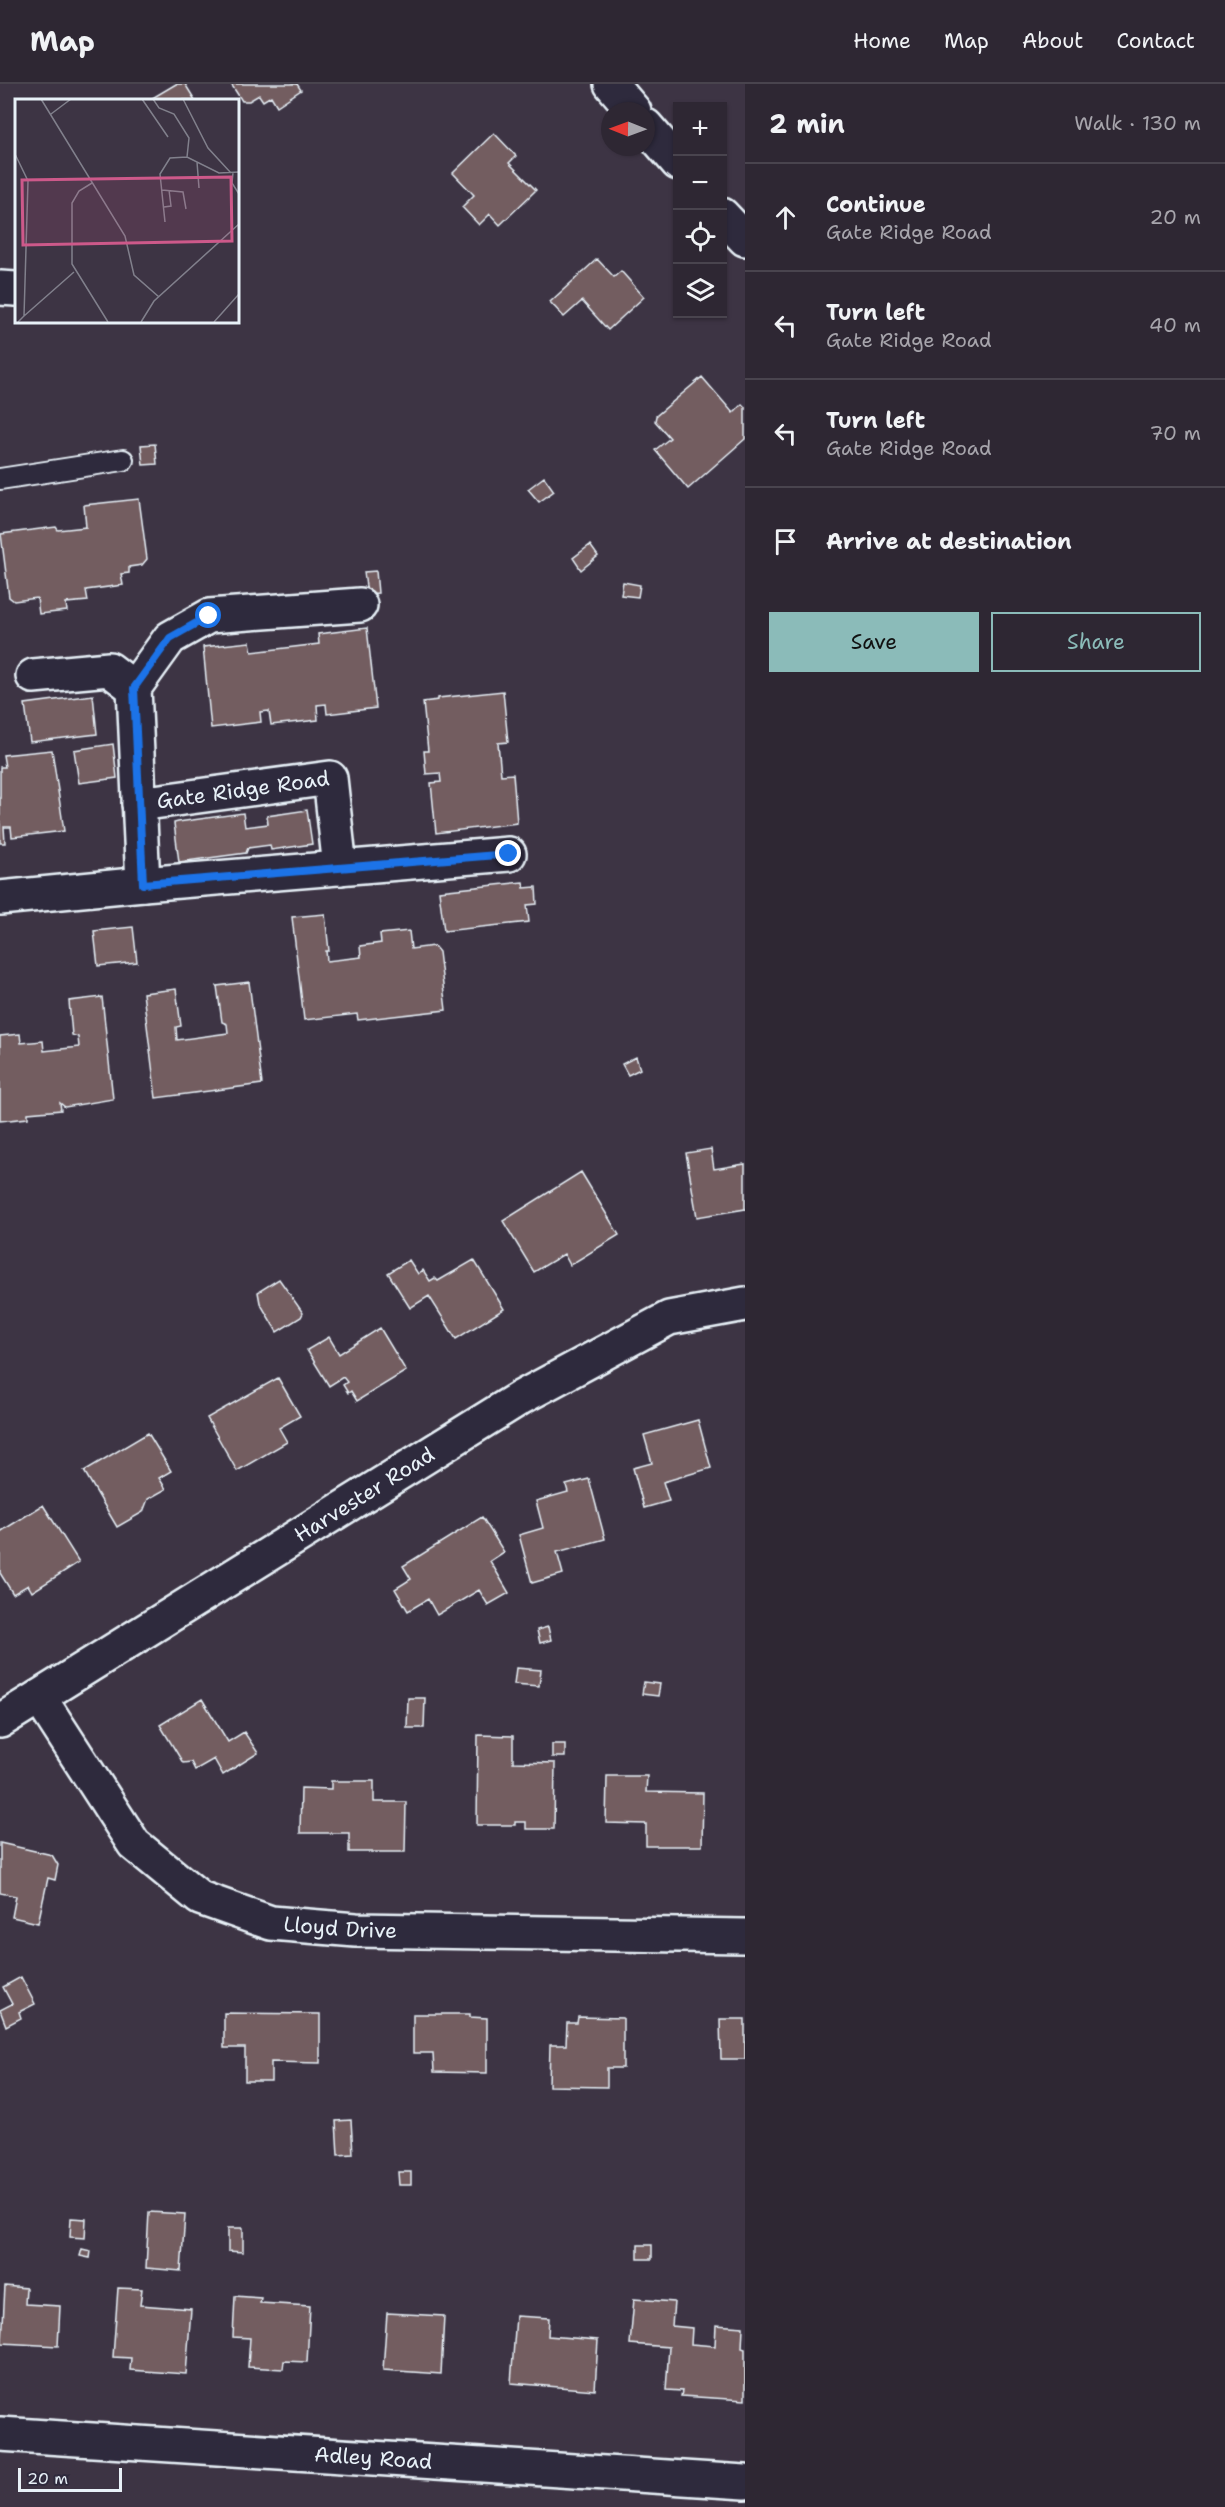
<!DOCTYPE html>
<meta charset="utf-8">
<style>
:root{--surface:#2e2733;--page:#362f3b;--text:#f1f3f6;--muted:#a7a5ac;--line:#49444e;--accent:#8bbbb9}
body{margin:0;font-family:"Shantell Sans",sans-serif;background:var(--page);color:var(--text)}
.controls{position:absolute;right:18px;top:18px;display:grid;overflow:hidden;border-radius:0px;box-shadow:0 2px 4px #0004}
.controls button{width:54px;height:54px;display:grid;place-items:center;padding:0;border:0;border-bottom:2px solid var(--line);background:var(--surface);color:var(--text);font:30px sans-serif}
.compass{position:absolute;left:601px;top:18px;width:54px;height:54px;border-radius:50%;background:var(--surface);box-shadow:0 2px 4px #0004;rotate:271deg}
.scale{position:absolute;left:18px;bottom:15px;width:104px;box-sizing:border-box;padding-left:6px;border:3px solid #e8f1f8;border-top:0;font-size:16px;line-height:21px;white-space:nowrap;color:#e8f1f8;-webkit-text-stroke:4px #2f2a3d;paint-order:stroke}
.stop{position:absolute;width:18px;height:18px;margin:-14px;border:4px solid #1a73e8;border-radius:50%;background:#fff}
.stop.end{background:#1a73e8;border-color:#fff;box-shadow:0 2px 6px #0008}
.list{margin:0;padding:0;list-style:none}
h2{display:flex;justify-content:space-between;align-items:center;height:78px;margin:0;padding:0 24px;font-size:26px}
h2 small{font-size:20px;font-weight:400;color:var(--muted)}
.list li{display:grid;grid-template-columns:39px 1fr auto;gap:18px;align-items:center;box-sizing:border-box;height:108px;padding:0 24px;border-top:2px solid var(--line)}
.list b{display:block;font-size:22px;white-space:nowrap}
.list p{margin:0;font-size:20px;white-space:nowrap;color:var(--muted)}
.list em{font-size:20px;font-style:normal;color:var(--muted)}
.actions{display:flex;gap:12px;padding:18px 24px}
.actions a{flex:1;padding:14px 0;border:2px solid var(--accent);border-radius:0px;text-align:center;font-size:21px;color:var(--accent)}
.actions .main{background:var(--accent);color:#111}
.icon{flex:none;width:33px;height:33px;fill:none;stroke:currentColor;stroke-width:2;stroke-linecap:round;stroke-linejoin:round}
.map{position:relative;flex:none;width:745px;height:2423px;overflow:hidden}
header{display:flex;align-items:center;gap:36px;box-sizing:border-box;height:84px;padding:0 30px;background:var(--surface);border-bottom:2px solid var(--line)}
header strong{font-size:28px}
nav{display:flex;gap:33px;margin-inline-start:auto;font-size:21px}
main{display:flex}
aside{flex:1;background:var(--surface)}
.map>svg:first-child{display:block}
.building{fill:#735d61;stroke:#e8f1f8;stroke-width:1.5}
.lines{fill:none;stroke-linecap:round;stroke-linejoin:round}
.lane-casing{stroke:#e8f1f8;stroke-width:24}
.street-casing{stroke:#e8f1f8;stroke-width:38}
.lane{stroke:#2f2a3d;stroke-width:20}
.street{stroke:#2f2a3d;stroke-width:33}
.route{stroke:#1a73e8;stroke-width:8}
.labels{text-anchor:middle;stroke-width:4.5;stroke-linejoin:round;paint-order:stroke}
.street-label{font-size:21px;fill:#e8f1f8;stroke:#2f2a3d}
.inset-road{fill:none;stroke:#81808c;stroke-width:1.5}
.view{fill:#cd598a;fill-opacity:0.15;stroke:#cd598a;stroke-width:3}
.inset-edge{fill:none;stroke:#e8f1f8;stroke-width:3}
</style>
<header>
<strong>Map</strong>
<nav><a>Home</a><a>Map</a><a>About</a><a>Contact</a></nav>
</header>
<main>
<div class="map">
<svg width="745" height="2423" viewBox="0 0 745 2423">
<rect width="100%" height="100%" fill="#3d3444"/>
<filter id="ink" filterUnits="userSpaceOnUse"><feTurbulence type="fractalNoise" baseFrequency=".0167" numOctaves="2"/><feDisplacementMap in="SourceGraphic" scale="12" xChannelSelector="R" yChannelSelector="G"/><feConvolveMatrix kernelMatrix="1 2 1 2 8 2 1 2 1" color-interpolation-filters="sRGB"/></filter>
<g filter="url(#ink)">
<path class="building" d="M 176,0 L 185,0 L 195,16 L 149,16 Z
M 231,0 L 297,0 L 301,6 L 277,22 L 271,12 L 263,17 L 259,11 L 249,17 L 242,17 Z
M 494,49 L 516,72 L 509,79 L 536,106 L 500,141 L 490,130 L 479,141 L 462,123 L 474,111 L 453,89 Z
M 597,175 L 614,193 L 621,187 L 644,213 L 608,246 L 582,217 L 564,233 L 550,218 Z
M 702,293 L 733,329 L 742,320 L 745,323 L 745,355 L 688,405 L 655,366 L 670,354 L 655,337 L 656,332 Z
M 155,360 L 157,380 L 143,381 L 141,361 Z
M 544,393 L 554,407 L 539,418 L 528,405 Z
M 139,415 L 147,475 L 142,481 L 129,483 L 129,489 L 121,490 L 123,501 L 86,506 L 88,517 L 66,519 L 67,527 L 39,530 L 37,514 L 14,517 L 9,513 L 1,450 L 56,443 L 58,446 L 86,443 L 84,421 Z
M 590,461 L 598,472 L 581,486 L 573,474 Z
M 376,487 L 378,509 L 367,510 L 364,488 Z
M 623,498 L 640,501 L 638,513 L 621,511 Z
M 367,544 L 376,624 L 327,630 L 326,620 L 317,621 L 318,636 L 271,641 L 269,627 L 260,628 L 261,638 L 211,644 L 203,563 L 250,558 L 252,568 L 319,560 L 318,550 Z
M 503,607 L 508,658 L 498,659 L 501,691 L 513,690 L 517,739 L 436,749 L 431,699 L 441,698 L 440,689 L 426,690 L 424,667 L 428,667 L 423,618 L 438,616 L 438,614 Z
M 93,611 L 97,650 L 30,658 L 25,620 Z
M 113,660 L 117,694 L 79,699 L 74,666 Z
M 52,666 L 64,747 L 12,753 L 11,743 L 4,743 L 5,759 L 0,759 L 0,683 L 5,683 L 3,671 Z
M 307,726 L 312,760 L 271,766 L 270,761 L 248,764 L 246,769 L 179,778 L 174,739 L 178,738 L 243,729 L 245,743 L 268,740 L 267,732 Z
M 523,798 L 524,804 L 536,803 L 537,820 L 527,821 L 529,838 L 444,847 L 439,807 Z
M 325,830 L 329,867 L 326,867 L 327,877 L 361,873 L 360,862 L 381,859 L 380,850 L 409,847 L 411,865 L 434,862 L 439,868 L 446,926 L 358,936 L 357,930 L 304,936 L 292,833 Z
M 133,843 L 137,878 L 98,882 L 94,847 Z
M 249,898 L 262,1000 L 156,1014 L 143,909 L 176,905 L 181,942 L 176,943 L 177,956 L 228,949 L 227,940 L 222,938 L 217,902 Z
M 102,913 L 113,1015 L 65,1023 L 60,1019 L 61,1026 L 28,1029 L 28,1034 L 0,1037 L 0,952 L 20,950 L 21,959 L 43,957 L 44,967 L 79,963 L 78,953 L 72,951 L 69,917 Z
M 636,973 L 640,985 L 628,991 L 622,980 Z
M 711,1065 L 714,1085 L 745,1080 L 745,1125 L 697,1133 L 686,1069 Z
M 581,1088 L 619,1151 L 570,1181 L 564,1170 L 534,1188 L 503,1137 Z
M 409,1176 L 418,1190 L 423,1186 L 430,1197 L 435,1194 L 438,1197 L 474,1176 L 504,1225 L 456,1255 L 429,1212 L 410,1224 L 388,1189 Z
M 279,1195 L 303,1229 L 301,1233 L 277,1248 L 260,1219 L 258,1208 Z
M 380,1244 L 406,1287 L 357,1317 L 351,1307 L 348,1309 L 343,1301 L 347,1298 L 343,1293 L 329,1302 L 307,1266 L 329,1253 L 339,1270 Z
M 278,1294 L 300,1332 L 279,1344 L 287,1358 L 237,1387 L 207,1334 Z
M 698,1336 L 711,1384 L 663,1398 L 669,1417 L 644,1424 L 633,1384 L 652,1379 L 644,1351 Z
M 148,1349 L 171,1387 L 159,1394 L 166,1405 L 148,1415 L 143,1428 L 117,1443 L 84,1387 Z
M 589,1395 L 605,1455 L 557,1468 L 563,1490 L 532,1499 L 519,1451 L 543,1444 L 536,1417 L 568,1408 L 566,1401 Z
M 43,1421 L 79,1478 L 32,1508 L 28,1501 L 13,1510 L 0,1489 L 0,1448 Z
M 482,1433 L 504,1468 L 490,1477 L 509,1509 L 488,1521 L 479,1506 L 437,1531 L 428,1515 L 408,1527 L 395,1505 L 411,1495 L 403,1482 Z
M 548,1543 L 551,1556 L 540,1559 L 537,1546 Z
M 516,1584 L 541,1586 L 539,1602 L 514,1600 Z
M 644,1598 L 660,1600 L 658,1612 L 642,1610 Z
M 408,1614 L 425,1614 L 424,1644 L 407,1644 Z
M 202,1615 L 228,1658 L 244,1648 L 258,1669 L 223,1691 L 214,1675 L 195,1686 L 191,1678 L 183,1679 L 160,1641 Z
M 478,1651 L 513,1652 L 513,1678 L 555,1679 L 554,1745 L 526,1745 L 526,1738 L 515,1738 L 515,1741 L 477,1741 Z
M 552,1660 L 565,1660 L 565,1673 L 552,1673 Z
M 607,1692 L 647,1692 L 646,1708 L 703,1709 L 702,1762 L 646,1762 L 646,1740 L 606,1739 Z
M 331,1697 L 374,1697 L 374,1718 L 406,1718 L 405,1768 L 349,1768 L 349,1749 L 300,1749 L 301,1704 L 331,1705 Z
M 0,1759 L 52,1771 L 58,1781 L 55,1796 L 48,1794 L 38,1839 L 12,1833 L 16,1812 L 0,1809 Z
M 21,1893 L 35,1920 L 19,1928 L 21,1934 L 6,1942 L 0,1926 L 12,1920 L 3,1903 Z
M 224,1929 L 320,1930 L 320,1979 L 271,1978 L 271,1997 L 245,1997 L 245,1964 L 224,1964 Z
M 413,1930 L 470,1930 L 470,1933 L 487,1934 L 487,1989 L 434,1988 L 433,1969 L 413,1969 Z
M 578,1933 L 623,1934 L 623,1984 L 607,1984 L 607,2003 L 549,2002 L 550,1961 L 566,1961 L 567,1939 L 577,1939 Z
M 720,1935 L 745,1935 L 745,1975 L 721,1975 Z
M 351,2036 L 353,2070 L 338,2071 L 336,2037 Z
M 398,2088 L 411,2088 L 411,2101 L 399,2101 Z
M 149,2128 L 185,2130 L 181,2187 L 146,2184 Z
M 71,2134 L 86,2135 L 85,2154 L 70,2153 Z
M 228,2144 L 243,2144 L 243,2168 L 228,2167 Z
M 638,2161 L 652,2161 L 652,2175 L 638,2175 Z
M 82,2165 L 91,2167 L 90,2174 L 80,2172 Z
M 5,2202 L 26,2204 L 25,2220 L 60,2222 L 58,2262 L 2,2259 Z
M 118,2204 L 142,2205 L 140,2221 L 191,2225 L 186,2290 L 130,2286 L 131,2274 L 113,2273 Z
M 235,2212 L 261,2214 L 260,2219 L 310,2222 L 307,2278 L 284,2277 L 283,2285 L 248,2283 L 250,2254 L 233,2253 Z
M 634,2215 L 674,2218 L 672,2242 L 692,2244 L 691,2260 L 715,2262 L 716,2241 L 743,2243 L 742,2264 L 745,2265 L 745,2316 L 681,2312 L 682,2307 L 666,2306 L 669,2263 L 630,2260 Z
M 387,2229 L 444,2232 L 441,2290 L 383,2286 Z
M 516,2232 L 549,2234 L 548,2252 L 598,2256 L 595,2306 L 511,2299 Z"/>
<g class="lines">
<defs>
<path id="lane" d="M 0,395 L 123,376"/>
<g id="street">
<path d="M 611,0 L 634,27"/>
<path d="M 646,42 L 678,79"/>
<path d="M 722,131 L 745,155"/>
<path d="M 0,204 L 16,205"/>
<path d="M 33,592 L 109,585 L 134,604"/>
<path id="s1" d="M 139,720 L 330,694 L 340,784"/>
<path d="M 143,800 L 134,604 L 170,554 L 209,532 L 360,521"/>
<path d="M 0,814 L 143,800 L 509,770"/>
<path id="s2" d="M 39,1613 L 134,1760 L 200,1814 L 271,1839 L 356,1846 L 745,1852"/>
<path id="s3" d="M 0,1637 L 520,1314 L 669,1234 L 745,1220"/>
<path id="s4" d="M 0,2350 L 745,2398"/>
</g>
</defs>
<use href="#lane" class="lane-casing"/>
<use href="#street" class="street-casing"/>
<use href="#lane" class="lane"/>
<use href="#street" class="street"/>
</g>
</g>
<g class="lines" filter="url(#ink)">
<path class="route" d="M 209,532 L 170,554 L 134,604 L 143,800 L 509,770"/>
</g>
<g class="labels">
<g class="street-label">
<text dy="7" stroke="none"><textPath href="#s1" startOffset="105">Gate Ridge Road</textPath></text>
<text dy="7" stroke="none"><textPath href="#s3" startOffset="429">Harvester Road</textPath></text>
<text dy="7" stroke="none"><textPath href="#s2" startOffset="405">Lloyd Drive</textPath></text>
<text dy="7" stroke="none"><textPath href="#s4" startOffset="374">Adley Road</textPath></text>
</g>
</g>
<g transform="translate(15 15)">
<rect width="224" height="224" fill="#3d3444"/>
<path class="inset-road" d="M 26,0 L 110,137 L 119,176 L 144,198M 127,0 L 153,38M 138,0 L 144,9 L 159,15 L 174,39 L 172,58M 168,0 L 193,49 L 216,74M 36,15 L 56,0M 0,55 L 13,82 L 9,217 L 3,223M 182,63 L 184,89M 218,74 L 217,84 L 224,95M 77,84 L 64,92 L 57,104 L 57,165 L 93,223M 147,91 L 168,93 L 171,110M 149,108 L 156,107 L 154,91M 150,123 L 145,75 L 155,59 L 172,58 L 204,74 L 224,73M 9,217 L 59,173M 126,223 L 139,202 L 224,125M 199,223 L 224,195"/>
<path class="view" d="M 216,78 L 217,142 L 8,146 L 7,81 Z"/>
<rect width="224" height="224" class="inset-edge"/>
</g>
</svg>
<div class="controls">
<button>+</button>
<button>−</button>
<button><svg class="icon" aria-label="locate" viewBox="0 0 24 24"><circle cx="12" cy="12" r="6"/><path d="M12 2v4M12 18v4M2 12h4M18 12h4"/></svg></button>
<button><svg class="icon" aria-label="layers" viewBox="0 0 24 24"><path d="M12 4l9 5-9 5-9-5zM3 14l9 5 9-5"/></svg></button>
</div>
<svg class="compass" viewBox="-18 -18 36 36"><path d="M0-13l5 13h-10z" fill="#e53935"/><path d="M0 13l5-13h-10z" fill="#a7a5ac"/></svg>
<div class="scale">20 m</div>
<div class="stop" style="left:209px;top:532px"></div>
<div class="stop end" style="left:509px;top:770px"></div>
</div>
<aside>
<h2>2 min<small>Walk · 130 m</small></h2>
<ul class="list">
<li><svg class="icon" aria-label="ahead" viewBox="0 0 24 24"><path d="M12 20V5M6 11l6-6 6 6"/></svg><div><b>Continue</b><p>Gate Ridge Road</p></div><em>20 m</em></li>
<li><svg class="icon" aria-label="left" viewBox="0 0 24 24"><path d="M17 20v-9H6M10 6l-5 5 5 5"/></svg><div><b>Turn left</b><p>Gate Ridge Road</p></div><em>40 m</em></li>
<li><svg class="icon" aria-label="left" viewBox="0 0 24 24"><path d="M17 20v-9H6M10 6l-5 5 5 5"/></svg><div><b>Turn left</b><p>Gate Ridge Road</p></div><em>70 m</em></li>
<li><svg class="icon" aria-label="arrive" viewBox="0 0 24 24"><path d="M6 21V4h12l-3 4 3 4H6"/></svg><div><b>Arrive at destination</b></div></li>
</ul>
<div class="actions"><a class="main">Save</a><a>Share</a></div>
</aside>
</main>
